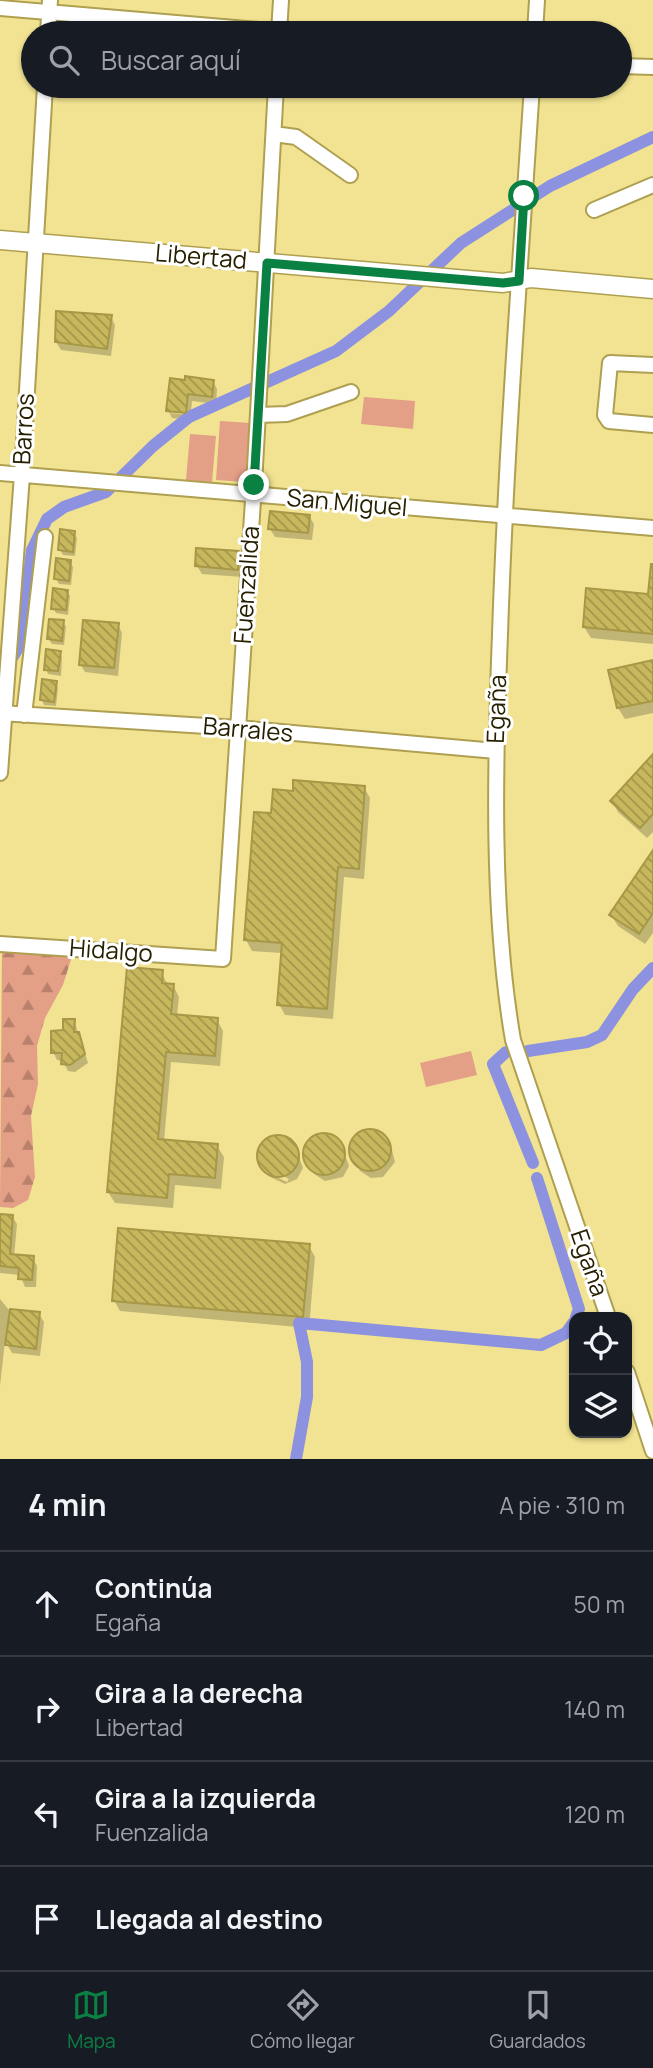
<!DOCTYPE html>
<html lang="es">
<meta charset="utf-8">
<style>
:root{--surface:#171b24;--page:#242831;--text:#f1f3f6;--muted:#9ea1a6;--line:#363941;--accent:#0b8043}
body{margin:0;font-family:Manrope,sans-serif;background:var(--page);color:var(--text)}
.controls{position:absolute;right:21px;bottom:21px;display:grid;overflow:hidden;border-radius:14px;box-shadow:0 2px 5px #0004}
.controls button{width:63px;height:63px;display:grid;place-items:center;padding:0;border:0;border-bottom:2px solid var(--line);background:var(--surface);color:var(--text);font:35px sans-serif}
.stop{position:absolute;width:21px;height:21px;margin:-16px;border:5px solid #0b8043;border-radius:50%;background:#fff}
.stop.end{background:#0b8043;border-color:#fff;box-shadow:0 2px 7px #0008}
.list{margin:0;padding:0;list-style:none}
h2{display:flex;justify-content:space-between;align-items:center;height:91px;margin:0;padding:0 28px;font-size:30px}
h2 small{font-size:23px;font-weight:400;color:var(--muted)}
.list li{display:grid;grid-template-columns:46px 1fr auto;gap:21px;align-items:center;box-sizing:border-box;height:105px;padding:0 28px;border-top:2px solid var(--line)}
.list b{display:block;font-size:26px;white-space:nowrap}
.list p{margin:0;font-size:23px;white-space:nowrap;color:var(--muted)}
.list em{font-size:23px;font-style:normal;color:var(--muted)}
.icon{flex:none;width:38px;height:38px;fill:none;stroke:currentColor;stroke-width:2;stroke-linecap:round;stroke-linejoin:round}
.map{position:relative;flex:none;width:653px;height:1459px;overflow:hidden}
.search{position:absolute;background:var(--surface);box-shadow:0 2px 5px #0004;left:21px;right:21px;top:21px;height:77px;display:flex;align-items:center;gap:18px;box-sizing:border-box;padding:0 24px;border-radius:38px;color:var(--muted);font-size:26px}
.sheet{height:511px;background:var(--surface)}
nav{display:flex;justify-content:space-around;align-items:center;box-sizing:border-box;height:98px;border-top:2px solid var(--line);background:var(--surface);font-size:19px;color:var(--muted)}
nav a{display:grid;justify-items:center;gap:4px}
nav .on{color:var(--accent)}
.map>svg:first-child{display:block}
.forest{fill:url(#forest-firs)}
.pitch{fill:#e49f87}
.shadow{fill:#0003}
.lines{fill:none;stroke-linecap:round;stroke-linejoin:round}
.canal{stroke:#8c92df;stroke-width:12}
.building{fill:url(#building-back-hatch);stroke:#a69847;stroke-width:2}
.minor-casing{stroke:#aea050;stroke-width:18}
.major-casing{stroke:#aea050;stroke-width:21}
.minor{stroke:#fff;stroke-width:14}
.major{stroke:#fff;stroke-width:18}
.route{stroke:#0b8043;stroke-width:9}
.labels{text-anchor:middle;stroke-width:6;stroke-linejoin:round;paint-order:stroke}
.street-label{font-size:24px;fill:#262000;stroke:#fff}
</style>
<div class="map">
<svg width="653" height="1459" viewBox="0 0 653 1459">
<defs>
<pattern id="forest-firs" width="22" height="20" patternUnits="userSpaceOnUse" patternTransform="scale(1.75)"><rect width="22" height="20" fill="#e49f87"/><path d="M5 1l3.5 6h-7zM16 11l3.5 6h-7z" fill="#b9816c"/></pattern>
<pattern id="building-back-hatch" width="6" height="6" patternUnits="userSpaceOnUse" patternTransform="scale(1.75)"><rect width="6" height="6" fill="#c8b85d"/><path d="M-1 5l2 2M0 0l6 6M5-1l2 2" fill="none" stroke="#a2954a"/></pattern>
</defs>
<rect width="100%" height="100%" fill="#f1e391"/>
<path class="forest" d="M 2,945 L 74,950 L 63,985 L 45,1018 L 37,1046 L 38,1084 L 31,1116 L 35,1177 L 28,1200 L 13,1208 L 0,1207 Z"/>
<path class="pitch" d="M 364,397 L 415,401 L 413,429 L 361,424 Z
M 220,421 L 250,423 L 245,482 L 216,480 Z
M 190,434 L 216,436 L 212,482 L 186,480 Z
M 471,1051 L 477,1075 L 426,1087 L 420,1063 Z"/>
<path class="shadow" d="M 111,317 L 115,325 L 111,356 L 61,350 L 56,342 Z
M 171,380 L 213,381 L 217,389 L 216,404 L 192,401 L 191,412 L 170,409 L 170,413 L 191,415 L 190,420 L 172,418 L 168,410 Z
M 309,516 L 314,524 L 312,540 L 275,537 L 270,529 Z
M 74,533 L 77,538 L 75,556 L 63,555 L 60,550 Z
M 238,553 L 243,561 L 242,577 L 202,574 L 197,566 Z
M 70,562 L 73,567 L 71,585 L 59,584 L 56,579 Z
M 653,566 L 653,644 L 591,638 L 584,627 L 649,596 Z
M 67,591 L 70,596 L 68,615 L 56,613 L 53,608 Z
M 63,622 L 66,627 L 64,645 L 52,644 L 49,639 Z
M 118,625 L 122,633 L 118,676 L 85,672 L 80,664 Z
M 60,652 L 62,657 L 61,676 L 48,674 L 46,669 Z
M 653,662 L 653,713 L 625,719 L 618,708 L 610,671 Z
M 56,683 L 58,688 L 56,706 L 44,705 L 42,700 Z
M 653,756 L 653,832 L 647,838 L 618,812 L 612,801 Z
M 364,787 L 370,798 L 364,879 L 344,877 L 333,1019 L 285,1015 L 279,1004 L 283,953 L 252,951 L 246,940 L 273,815 L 294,793 Z
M 653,853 L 653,933 L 645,944 L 618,926 L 611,915 Z
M 161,972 L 168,985 L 173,985 L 179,997 L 177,1016 L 217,1020 L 223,1031 L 220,1066 L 171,1062 L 164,1141 L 217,1146 L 224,1157 L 221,1189 L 175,1185 L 173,1208 L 115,1203 L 108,1192 Z
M 74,1020 L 88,1063 L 75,1072 L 68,1071 L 63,1061 L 57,1060 L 53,1052 Z
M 371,1131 L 387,1141 L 392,1150 L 395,1162 L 383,1177 L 371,1178 L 360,1171 L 351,1150 L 360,1134 Z
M 325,1135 L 341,1144 L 349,1166 L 343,1177 L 325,1181 L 314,1174 L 305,1153 L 314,1138 Z
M 279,1137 L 295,1146 L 303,1168 L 297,1179 L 285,1184 L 268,1176 L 266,1172 L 287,1182 L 289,1179 L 263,1167 L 259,1155 L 268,1140 Z
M 0,1215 L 12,1216 L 17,1224 L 14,1257 L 33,1258 L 37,1266 L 36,1287 L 25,1287 L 20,1275 L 0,1273 Z
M 309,1246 L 315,1257 L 309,1328 L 120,1311 L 114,1300 Z
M 0,1299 L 9,1310 L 39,1314 L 44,1322 L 40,1356 L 12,1353 L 5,1341 L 0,1386 Z"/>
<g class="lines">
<path class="canal" d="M 0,677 L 20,645 L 32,550 L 47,519 L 64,507 L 106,492 L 153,446 L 189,417 L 336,351 L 389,311 L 461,243 L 550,186 L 653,137
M 528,1051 L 587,1042 L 602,1035 L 633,989 L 653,968
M 506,1052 L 493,1064 L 533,1163
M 537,1178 L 579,1309 L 576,1317
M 296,1459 L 307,1397 L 307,1362 L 299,1323 L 541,1345 L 566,1333 L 574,1322"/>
</g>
<path class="building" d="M 56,311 L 112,315 L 107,349 L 55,342 Z
M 185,376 L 214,380 L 212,397 L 188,394 L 186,413 L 166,411 L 170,378 L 185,380 Z
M 270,511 L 310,515 L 308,533 L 268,529 Z
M 60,529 L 75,531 L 73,552 L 58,550 Z
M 196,548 L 239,551 L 238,570 L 195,566 Z
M 56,558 L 71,560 L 69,581 L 54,579 Z
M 651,564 L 653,564 L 653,634 L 583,627 L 586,588 L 648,594 Z
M 53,588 L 68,590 L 66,610 L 51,609 Z
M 49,619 L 64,620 L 62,641 L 47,639 Z
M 83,620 L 119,623 L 114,668 L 79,665 Z
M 46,649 L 61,651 L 58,671 L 44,670 Z
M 653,660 L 653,701 L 617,708 L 608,670 Z
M 42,679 L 57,681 L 54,702 L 40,700 Z
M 653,754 L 653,814 L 640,828 L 610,801 Z
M 293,780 L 365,786 L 359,869 L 338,867 L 327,1009 L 277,1005 L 282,943 L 244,940 L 254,812 L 271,813 L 273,789 L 293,791 Z
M 653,850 L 653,913 L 639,934 L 609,915 Z
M 127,967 L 163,970 L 162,983 L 174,984 L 171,1014 L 218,1018 L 215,1056 L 166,1052 L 158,1139 L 218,1144 L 215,1178 L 169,1174 L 167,1198 L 107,1192 Z
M 63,1019 L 75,1019 L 74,1032 L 79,1032 L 85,1054 L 70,1065 L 61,1064 L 62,1053 L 51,1053 L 51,1031 L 63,1030 Z
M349 1150a21 21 0 1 1 42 0a21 21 0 1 1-42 0Z
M303 1154a21 21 0 1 1 42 0a21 21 0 1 1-42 0Z
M257 1156a21 21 0 1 1 42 0a21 21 0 1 1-42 0Z
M 0,1214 L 13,1215 L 10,1254 L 34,1256 L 32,1280 L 18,1279 L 19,1268 L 0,1266 Z
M 118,1228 L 310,1244 L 303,1317 L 112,1301 Z
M 10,1309 L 40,1312 L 36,1349 L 5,1345 Z"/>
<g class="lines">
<defs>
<path id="minor" d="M 0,8 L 294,33
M 48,33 L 50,0
M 279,33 L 281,0
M 535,33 L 537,0
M 620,66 L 653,67
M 532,86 C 520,269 506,451 500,634 C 495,764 491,912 513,1040 L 608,1317
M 274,134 L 296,137 L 350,175
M 594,210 L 653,185
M 653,365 L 610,363 L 605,415 L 609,421 L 653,425
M 258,415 L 287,414 L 351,392
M 0,473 L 653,528
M 0,713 L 238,728 L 496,751
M 24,715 L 45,537
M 0,773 L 22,475 L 45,86
M 0,944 L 223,959 L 254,485 L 276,86
M 627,1372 L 653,1451"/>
<path id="major" d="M 0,240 L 503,283 L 531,278 L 653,289"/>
</defs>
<use href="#minor" class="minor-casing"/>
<use href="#major" class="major-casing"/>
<use href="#minor" class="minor"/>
<use href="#major" class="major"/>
</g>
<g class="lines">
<path class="route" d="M 254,485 L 267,263 L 503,283 L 519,281 L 524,196"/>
</g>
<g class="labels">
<g class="street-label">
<text transform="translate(201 257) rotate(5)" y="8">Libertad</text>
<text transform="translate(24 429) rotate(-87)" y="8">Barros</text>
<text transform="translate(347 503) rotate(5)" y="8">San Miguel</text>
<text transform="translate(247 585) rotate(-86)" y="8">Fuenzalida</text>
<text transform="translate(497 709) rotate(-88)" y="8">Egaña</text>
<text transform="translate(248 730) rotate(5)" y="8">Barrales</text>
<text transform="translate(111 951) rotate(4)" y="8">Hidalgo</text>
<text transform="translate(589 1263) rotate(71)" y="8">Egaña</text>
</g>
</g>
</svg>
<div class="controls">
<button><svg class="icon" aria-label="locate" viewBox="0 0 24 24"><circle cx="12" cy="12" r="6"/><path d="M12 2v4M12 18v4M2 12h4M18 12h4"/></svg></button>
<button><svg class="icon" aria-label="layers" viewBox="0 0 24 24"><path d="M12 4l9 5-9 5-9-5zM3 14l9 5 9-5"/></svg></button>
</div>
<div class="stop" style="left:524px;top:196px"></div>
<div class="stop end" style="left:254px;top:485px"></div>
<div class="search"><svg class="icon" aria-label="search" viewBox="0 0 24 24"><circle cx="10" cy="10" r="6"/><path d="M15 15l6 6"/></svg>Buscar aquí</div>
</div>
<section class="sheet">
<h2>4 min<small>A pie · 310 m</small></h2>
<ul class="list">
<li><svg class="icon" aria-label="ahead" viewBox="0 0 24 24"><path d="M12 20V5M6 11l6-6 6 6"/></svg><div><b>Continúa</b><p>Egaña</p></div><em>50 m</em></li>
<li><svg class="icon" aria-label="right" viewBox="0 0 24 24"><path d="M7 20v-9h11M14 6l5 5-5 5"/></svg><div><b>Gira a la derecha</b><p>Libertad</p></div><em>140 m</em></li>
<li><svg class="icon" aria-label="left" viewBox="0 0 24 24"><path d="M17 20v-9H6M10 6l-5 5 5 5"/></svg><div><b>Gira a la izquierda</b><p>Fuenzalida</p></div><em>120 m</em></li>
<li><svg class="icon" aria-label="arrive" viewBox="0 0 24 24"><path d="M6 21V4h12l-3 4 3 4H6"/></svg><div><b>Llegada al destino</b></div></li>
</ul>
</section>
<nav>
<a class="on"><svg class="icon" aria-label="map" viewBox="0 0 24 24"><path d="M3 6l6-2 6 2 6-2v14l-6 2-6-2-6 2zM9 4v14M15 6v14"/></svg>Mapa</a>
<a><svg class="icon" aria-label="directions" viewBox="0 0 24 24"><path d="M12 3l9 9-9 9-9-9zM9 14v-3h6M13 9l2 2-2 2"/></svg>Cómo llegar</a>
<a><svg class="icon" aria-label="saved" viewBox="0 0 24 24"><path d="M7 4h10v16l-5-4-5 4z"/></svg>Guardados</a>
</nav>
